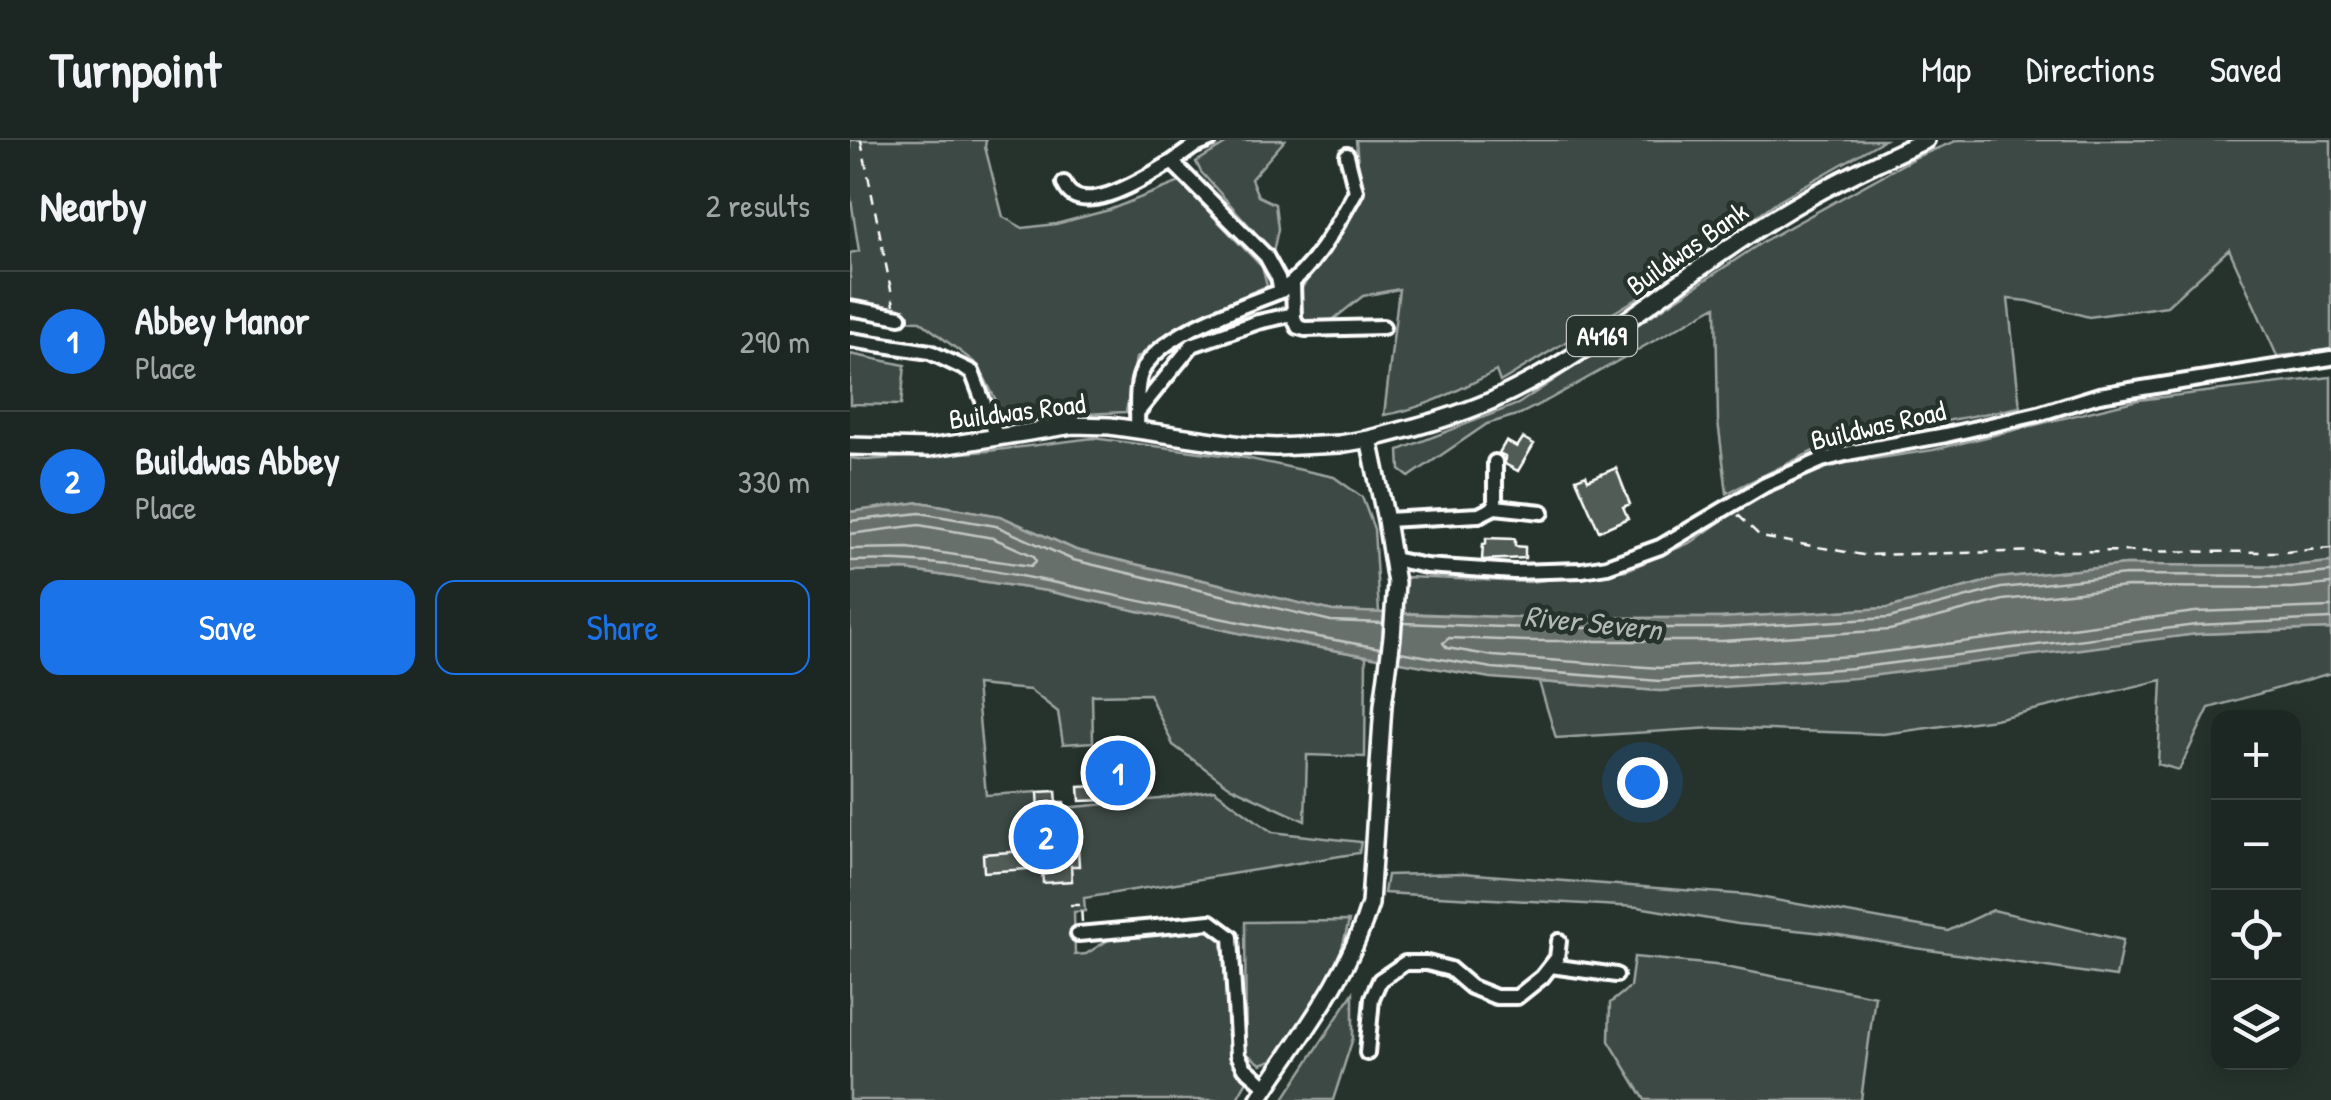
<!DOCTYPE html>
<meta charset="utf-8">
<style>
:root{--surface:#1c2622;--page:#29322f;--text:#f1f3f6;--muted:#a0a5a5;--line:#3a4340;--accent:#1a73e8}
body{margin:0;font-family:"Patrick Hand",sans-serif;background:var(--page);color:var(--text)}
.controls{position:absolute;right:30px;bottom:30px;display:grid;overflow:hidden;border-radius:20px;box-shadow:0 5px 25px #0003}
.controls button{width:90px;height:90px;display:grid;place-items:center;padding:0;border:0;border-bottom:2px solid var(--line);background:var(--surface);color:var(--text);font:50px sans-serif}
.you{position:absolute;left:792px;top:642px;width:35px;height:35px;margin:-25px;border:8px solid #fff;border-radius:50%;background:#1a73e8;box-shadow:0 0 0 15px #1a73e833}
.badge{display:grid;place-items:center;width:65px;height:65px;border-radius:50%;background:var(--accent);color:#fff;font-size:32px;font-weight:700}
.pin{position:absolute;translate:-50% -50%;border:5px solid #fff;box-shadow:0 2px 10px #0006}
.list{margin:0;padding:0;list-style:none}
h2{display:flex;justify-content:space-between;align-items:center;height:130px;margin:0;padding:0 40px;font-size:42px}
h2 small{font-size:32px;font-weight:400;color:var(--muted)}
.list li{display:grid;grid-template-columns:65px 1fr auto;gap:30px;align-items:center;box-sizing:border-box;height:140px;padding:0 40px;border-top:2px solid var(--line)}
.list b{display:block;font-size:38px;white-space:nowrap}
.list p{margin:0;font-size:32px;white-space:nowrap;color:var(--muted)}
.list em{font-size:32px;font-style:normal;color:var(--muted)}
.actions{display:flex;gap:20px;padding:30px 40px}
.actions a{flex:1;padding:22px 0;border:2px solid var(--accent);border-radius:20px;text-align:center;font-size:35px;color:var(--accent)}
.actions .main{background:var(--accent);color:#fff}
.icon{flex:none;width:55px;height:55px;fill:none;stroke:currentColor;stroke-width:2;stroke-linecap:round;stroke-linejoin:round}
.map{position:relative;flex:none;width:1481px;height:960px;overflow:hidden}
header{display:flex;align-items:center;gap:60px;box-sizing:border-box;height:140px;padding:0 50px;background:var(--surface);border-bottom:2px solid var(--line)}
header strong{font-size:48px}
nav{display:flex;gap:55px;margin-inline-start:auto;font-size:35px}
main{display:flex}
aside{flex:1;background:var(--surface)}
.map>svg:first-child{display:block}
.green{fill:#3e4944;stroke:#9ea4a2;stroke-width:2.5}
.water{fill:#67706c;stroke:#a4a9a7;stroke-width:2.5}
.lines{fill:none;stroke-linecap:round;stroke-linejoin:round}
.shore{stroke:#c2c6c4;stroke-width:2.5}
.building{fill:#515c57;stroke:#fff;stroke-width:2.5}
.minor-casing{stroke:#fff;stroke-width:20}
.major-casing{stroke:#fff;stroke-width:22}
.path{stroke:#fff;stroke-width:2.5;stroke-dasharray:10 8;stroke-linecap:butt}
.minor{stroke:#26332d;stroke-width:12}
.major{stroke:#26332d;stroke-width:15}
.labels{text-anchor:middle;stroke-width:9;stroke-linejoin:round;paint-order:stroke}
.shield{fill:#26332d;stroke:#bec2c0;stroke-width:2.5}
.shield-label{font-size:25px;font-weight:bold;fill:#fff}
.street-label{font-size:28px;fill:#fff;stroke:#26332d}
.water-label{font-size:30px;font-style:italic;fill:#b3b8b6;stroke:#26332d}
</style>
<header>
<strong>Turnpoint</strong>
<nav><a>Map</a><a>Directions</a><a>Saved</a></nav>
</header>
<main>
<aside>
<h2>Nearby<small>2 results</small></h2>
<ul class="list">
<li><span class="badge">1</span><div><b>Abbey Manor</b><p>Place</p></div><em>290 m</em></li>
<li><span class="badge">2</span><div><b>Buildwas Abbey</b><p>Place</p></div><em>330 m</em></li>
</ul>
<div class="actions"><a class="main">Save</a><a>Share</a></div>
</aside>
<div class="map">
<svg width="1481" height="960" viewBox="0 0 1481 960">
<rect width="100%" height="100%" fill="#26332d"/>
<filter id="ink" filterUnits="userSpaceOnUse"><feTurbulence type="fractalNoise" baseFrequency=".01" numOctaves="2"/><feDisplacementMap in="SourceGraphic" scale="20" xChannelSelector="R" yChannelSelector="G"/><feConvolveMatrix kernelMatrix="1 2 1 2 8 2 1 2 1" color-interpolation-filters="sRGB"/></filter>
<g filter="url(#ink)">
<path class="green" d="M 0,0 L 136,0 L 135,7 L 153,77 L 173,88 L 206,84 L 259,70 L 330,42 L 412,127 L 417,146 L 362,169 L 286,218 L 276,272 L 155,278 L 128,225 L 70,181 L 0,178 L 0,113 L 9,111 L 0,53 Z
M 382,0 L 435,0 L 401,39 L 408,56 L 425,64 L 428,89 L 423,112 L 351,32 L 346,22 Z
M 506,0 L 1034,0 L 929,60 L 819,139 L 650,242 L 646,231 C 610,249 574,269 534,275 L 549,149 L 513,156 L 480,182 L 451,180 L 451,149 L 511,61 Z
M 1108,0 L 1481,0 L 1481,212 L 1427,216 L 1379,109 L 1317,166 L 1239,177 L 1178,161 L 1158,159 L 1170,267 L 980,303 L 877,353 L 868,281 L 866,166 L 700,259 L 670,274 L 637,284 L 559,337 L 550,330 L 549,310 L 668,264 L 914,101 L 1066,17 Z
M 0,214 L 55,225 L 51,265 L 0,264 Z
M 1481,237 L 1481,422 L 1442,426 L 1276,425 L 1149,438 L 1038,468 L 871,478 L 677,478 L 555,473 L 553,461 L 557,437 L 679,442 L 777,430 L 842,402 L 885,371 L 933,344 L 983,325 L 1083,310 L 1288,260 Z
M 243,298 L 396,318 L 484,337 L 512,357 L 524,389 L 529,473 L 483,471 L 226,410 L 150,376 L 70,362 L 0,372 L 0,318 L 16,320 L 138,311 Z
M 56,430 L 197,451 L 393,494 L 516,516 L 515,617 L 457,615 L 455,681 L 379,646 L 323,605 L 299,554 L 242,555 L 243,602 L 213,604 L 208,572 L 180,550 L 126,545 L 136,655 L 188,652 L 191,710 L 207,711 L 210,709 L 209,683 L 215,682 L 214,668 L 310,659 L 364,650 L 422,692 L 511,702 L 509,713 L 234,758 L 235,771 L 224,772 L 225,815 L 236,814 L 263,797 L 362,788 L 376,798 L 382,915 L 398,939 L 386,960 L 0,960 L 0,431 Z
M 1481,489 L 1481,533 L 1359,568 L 1329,630 L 1308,624 L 1312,540 L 1145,579 L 1033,594 L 863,588 L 706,598 L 689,542 L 810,551 L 1347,494 Z
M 612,733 L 898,755 L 1098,791 L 1143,770 L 1273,800 L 1266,837 L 1065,808 L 983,794 L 888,784 L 788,767 L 534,753 L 537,735 Z
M 499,781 L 490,816 L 470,853 L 428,918 L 411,924 L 396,913 L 395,782 Z
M 784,817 L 865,825 L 1025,856 L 1011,960 L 795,960 L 759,901 L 760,863 L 780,847 Z
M 503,853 L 503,898 L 483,960 L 433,960 Z"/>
<path class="water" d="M 70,362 L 150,376 L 226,410 L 483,471 L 677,478 L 871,478 L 1038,468 L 1149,438 L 1276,425 L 1442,426 L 1481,422 L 1481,489 L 1347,494 L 1005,538 L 810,551 L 640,538 L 393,494 L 197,451 L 56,430 L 0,431 L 0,372 Z"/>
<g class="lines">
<path class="shore" d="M 0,381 L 70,373 L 146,386 L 223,420 L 481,481 L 533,483
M 0,394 L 69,385 L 143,398 L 184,416 L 186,421 L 181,426 L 58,408 L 0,409
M 0,421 C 101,416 206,443 304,464 C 379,481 455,495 530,508
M 1481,444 L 1442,448 L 1277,447 L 1153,460 L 1040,490 L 872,501 L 677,501 L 599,498 L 593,503 L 597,508 L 643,516 L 810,528 L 1003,516 L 1345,472 L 1481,467
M 553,483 L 677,488 L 871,488 L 1039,478 L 1151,448 L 1276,435 L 1442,436 L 1481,432
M 550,512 L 642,528 L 810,541 L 1004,528 L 1346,485 L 1481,479"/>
</g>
<path class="building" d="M 673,298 L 684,304 L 668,331 L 655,324 L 655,316 L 649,313 L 656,301 L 667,307 Z
M 766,328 L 780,364 L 773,367 L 778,378 L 749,391 L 726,339 L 736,335 L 738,340 Z
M 636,398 L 665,399 L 665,406 L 675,407 L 675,418 L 632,420 L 633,404 L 636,404 Z
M 274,613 L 274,621 L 288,621 L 289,646 L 258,647 L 258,660 L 230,661 L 229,647 L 247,646 L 246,614 Z
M 206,651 L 207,662 L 214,662 L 215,682 L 209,683 L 210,709 L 228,708 L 229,726 L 221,726 L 222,741 L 193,743 L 192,728 L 134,732 L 133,714 L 191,710 L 188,652 Z"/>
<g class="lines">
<defs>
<path id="minor" d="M 214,43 C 228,83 301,34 322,22
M 443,143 L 444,178 L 448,187 L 455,189 L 533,187
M 431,151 C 465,127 486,87 506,51 L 497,15
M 0,168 L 50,177
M 0,200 L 80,212 L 122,232 L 146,295
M 287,273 L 342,205 L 408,182 L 444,174
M 287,289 C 288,272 285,249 291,234 C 306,194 393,166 431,151 L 428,138 L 416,116 L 322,22 L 343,7 L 360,0
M 645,367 L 692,372
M 536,380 L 629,375 L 645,367 L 645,322
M 543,419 L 576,426 L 664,432 L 732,430 L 757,426 L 810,407 L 915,345 L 972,320 L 1003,312 L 1096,295 L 1188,274 L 1249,255 L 1481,218
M 228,794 L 361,782 L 381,797 L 388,915 L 395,928 L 417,947
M 701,826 L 766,835
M 517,913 L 522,858 L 530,840 L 555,823 L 577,823 L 600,829 L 621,847 L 646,857 L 667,857 L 692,837 L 707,818 L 709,801"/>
<path id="major" d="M 0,306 L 79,308 L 223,285 L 260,286 L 391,305 L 426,307 L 490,304 L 519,299
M 408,960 C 450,896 498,838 520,764 L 533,565 L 542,497 L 546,443 L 536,380 L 519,299 C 561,288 603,278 643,260 C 746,213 830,136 926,77 C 974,47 1024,23 1076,0"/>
</defs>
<use href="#minor" class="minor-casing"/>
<use href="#major" class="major-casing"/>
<path class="path" d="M 11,0 L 44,165
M 888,375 L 911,397 L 1013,415 L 1204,411 L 1435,412 L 1481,408
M 220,765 L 231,765 L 232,782"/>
<use href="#minor" class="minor"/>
<use href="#major" class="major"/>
</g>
</g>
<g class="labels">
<rect class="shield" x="717" y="176" width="70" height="40" rx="8"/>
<g class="shield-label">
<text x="752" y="205">A4169</text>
</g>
<g class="street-label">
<text transform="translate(837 108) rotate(-35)" y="10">Buildwas Bank</text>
<text transform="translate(167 271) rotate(-7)" y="10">Buildwas Road</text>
<text transform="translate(1028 285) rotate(-13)" y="10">Buildwas Road</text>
</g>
<g class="water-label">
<text transform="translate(743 483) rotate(6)" y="10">River Severn</text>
</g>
</g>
</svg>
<div class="controls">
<button>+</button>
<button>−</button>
<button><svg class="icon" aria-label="locate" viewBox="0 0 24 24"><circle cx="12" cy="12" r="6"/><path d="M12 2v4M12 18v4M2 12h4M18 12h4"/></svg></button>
<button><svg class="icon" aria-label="layers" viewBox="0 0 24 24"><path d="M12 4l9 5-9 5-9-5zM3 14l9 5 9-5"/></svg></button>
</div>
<div class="you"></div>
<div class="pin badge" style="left:268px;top:633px">1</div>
<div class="pin badge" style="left:196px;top:697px">2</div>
</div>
</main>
